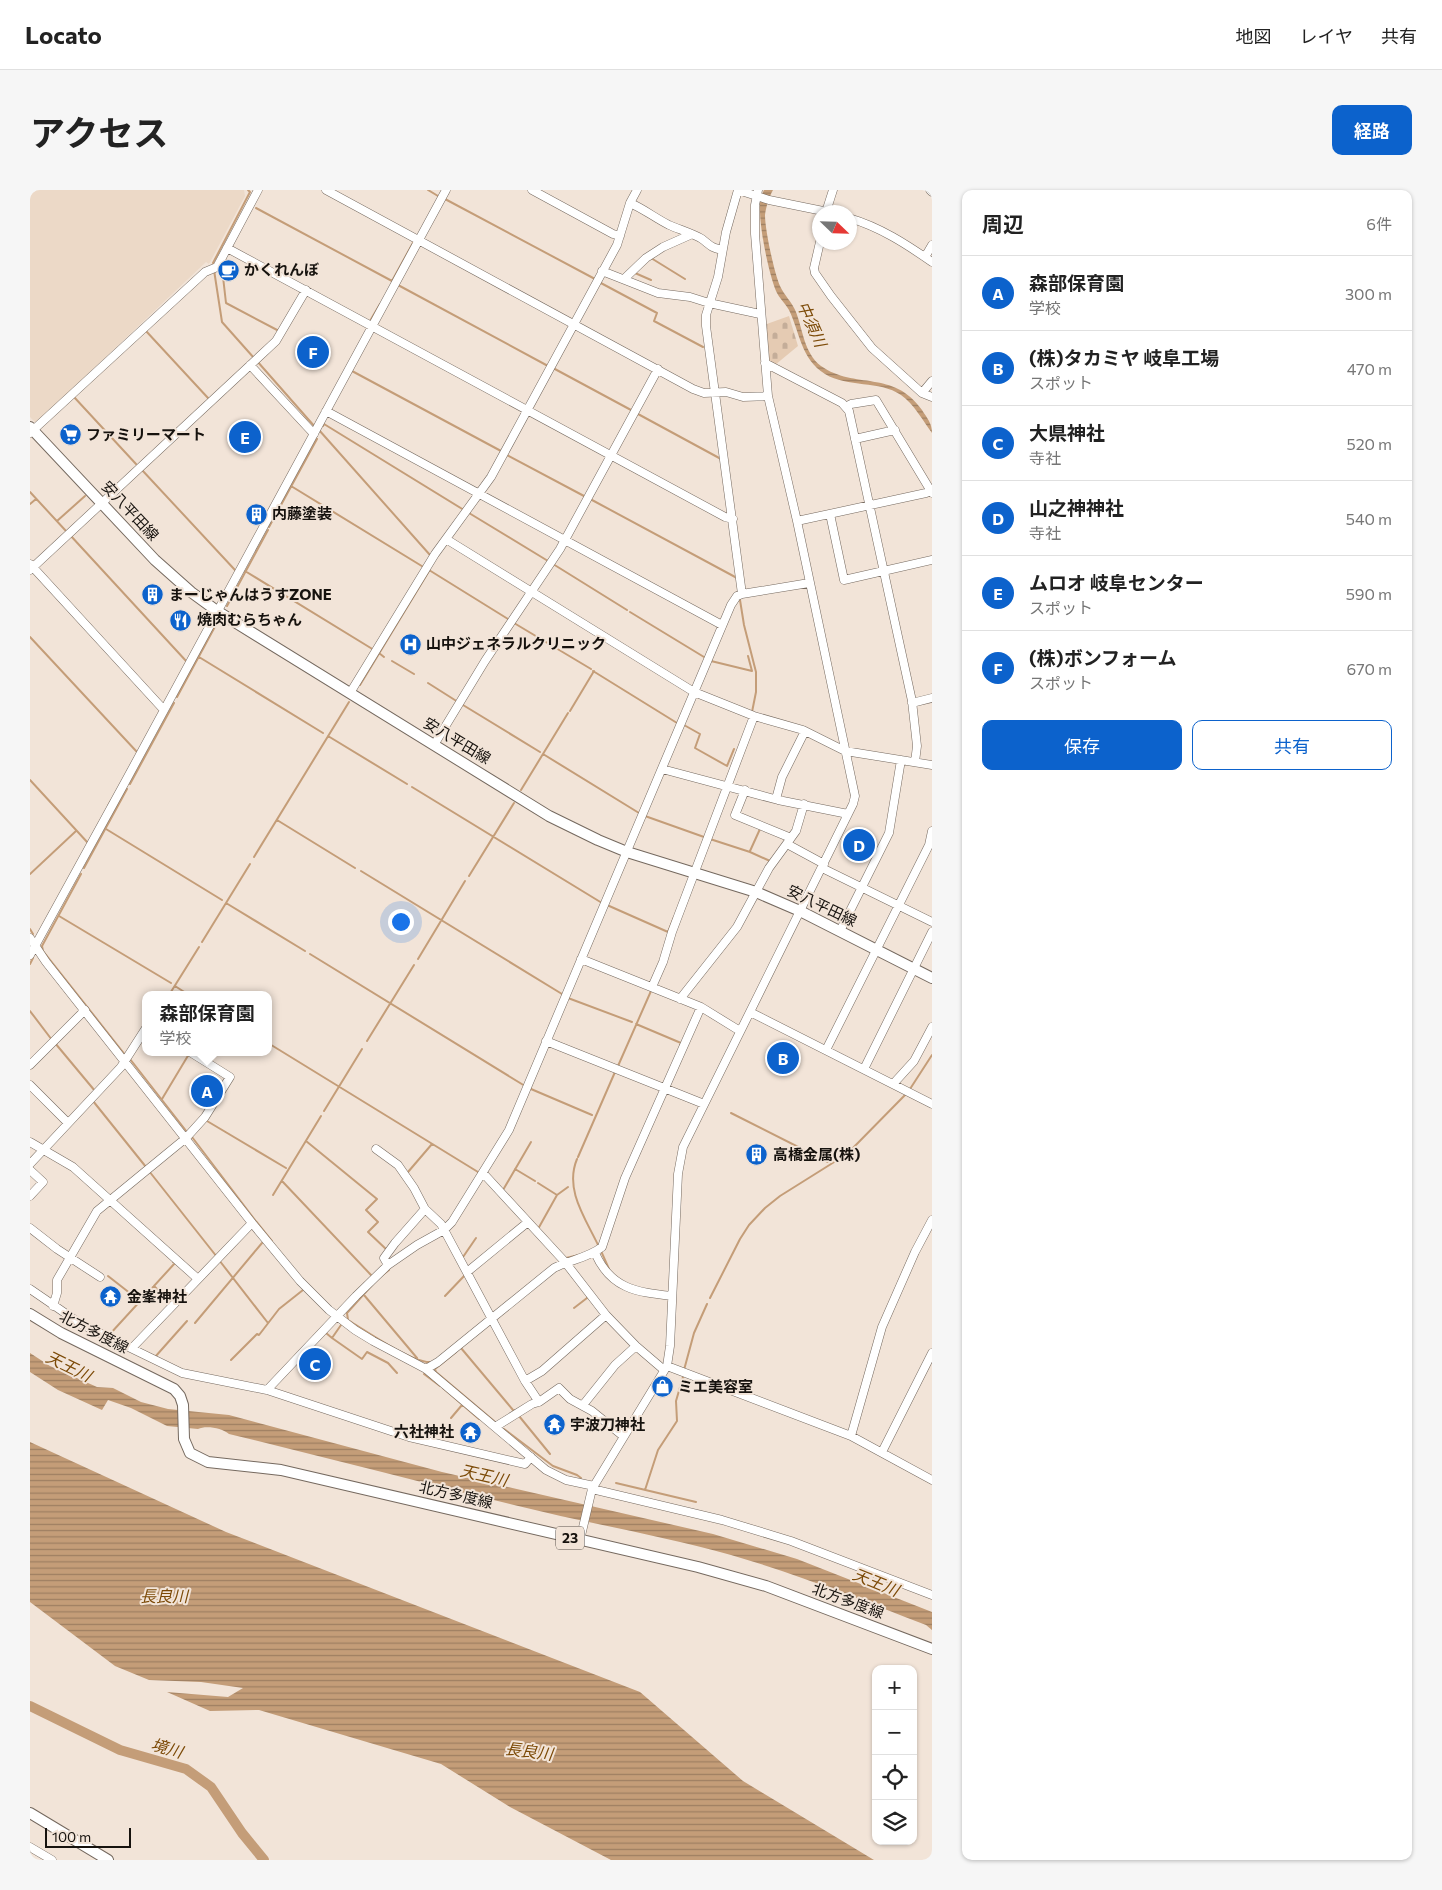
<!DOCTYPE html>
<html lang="ja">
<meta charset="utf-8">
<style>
:root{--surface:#fff;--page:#f6f6f6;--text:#222;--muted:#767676;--line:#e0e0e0;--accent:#0c62cc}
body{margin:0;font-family:Commissioner,"Noto Sans JP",sans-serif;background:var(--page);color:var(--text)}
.controls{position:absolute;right:15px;bottom:15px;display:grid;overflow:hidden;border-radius:10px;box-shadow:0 1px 4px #0004}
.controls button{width:45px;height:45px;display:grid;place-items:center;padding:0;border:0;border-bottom:1px solid var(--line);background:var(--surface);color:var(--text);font:25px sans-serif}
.compass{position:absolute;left:782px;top:15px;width:45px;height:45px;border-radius:50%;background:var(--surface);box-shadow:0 1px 4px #0004;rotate:113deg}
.scale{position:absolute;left:15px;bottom:12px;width:86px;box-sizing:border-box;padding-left:5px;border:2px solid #16120e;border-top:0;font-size:14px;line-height:18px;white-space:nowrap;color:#16120e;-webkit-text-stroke:4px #f2e4d8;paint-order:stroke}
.you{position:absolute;left:370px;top:731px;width:18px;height:18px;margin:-12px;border:4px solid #fff;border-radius:50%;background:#1a73e8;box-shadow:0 0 0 8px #1a73e833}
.badge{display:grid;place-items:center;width:32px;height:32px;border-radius:50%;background:var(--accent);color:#fff;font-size:16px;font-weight:700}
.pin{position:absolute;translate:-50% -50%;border:2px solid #fff;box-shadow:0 1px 5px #0006}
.popup{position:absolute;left:112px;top:801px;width:130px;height:65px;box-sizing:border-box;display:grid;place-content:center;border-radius:10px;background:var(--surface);filter:drop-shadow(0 1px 4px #0005);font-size:16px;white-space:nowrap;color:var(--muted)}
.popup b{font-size:19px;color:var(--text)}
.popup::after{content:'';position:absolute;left:50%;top:100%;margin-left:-10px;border:10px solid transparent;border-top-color:var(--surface)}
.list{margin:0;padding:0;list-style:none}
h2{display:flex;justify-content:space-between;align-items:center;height:65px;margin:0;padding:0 20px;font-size:21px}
h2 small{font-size:16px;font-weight:400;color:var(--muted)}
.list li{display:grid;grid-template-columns:32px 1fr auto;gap:15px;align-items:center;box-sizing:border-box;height:75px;padding:0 20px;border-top:1px solid var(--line)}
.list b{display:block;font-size:19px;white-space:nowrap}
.list p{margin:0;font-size:16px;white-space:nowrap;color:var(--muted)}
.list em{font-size:16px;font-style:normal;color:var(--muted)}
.actions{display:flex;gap:10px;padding:15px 20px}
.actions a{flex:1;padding:11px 0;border:1px solid var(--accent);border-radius:10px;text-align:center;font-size:18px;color:var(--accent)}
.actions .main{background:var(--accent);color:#fff}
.icon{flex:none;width:28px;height:28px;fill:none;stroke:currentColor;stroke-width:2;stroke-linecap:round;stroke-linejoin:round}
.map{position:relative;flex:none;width:902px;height:1670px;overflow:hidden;border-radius:10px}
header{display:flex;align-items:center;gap:30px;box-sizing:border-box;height:70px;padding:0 25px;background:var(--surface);border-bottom:1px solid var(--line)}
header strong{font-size:24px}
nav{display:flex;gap:28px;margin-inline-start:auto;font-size:18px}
.intro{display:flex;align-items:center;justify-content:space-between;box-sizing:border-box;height:120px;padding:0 30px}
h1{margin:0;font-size:35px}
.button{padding:12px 22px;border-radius:10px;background:var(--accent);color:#fff;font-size:18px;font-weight:700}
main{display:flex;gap:30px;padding:0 30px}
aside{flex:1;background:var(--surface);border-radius:10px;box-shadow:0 1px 4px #0004}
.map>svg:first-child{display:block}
.built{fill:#ecd9c7}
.cemetery{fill:url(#cemetery-stones)}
.water{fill:url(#water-rules)}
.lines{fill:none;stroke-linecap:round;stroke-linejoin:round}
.stream{stroke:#c49d78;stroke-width:2}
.river{stroke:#c49d78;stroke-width:10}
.minor-casing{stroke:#75695f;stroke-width:9}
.major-casing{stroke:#75695f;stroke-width:12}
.minor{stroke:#fff;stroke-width:8}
.major{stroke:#fff;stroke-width:10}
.labels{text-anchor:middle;stroke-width:4;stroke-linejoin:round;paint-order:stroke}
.shield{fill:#f2e4d8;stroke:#58514b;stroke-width:1}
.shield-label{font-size:14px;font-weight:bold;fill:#16120e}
.poi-label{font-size:15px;font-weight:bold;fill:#16120e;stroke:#f2e4d8;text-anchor:start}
.street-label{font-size:15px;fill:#16120e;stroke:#f2e4d8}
.water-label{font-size:16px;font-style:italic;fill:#7c4a07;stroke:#f2e4d8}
</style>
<header>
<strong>Locato</strong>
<nav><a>地図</a><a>レイヤ</a><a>共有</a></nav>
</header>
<div class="intro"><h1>アクセス</h1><a class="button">経路</a></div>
<main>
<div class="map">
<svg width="902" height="1670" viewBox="0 0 902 1670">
<defs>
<pattern id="cemetery-stones" width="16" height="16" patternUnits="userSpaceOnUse" patternTransform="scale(1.25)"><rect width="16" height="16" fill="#e5cbb3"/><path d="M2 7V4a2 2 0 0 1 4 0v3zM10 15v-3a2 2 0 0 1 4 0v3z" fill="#c4ad99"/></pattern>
<pattern id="water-rules" width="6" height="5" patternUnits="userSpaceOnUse" patternTransform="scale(1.25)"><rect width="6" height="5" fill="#c49d78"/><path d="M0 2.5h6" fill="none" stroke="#9e7f61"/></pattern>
</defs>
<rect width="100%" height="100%" fill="#f2e4d8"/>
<path class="built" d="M 0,0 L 214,0 L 215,6 L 179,74 L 176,72 L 6,233 L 0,227 Z"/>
<path class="cemetery" d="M 759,126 L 768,156 L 745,175 L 739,172 L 734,135 Z"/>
<path class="water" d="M 734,0 L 743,0 C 739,7 736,17 735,25 C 735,40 744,82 750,96 C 754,105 762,112 766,122 C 773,140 774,163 791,176 C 825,200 863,179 892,220 C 897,228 902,233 902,243 C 893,231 884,214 871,205 C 849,190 818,198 795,184 C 771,169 770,143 759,120 C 755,113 749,108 746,101 C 738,81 729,36 730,15 L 728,12 Z
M 0,1163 L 20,1176 L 67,1197 L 83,1198 L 111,1212 L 138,1219 L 199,1225 L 412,1282 L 683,1344 L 767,1369 L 902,1422 L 902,1440 L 896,1435 C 832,1410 767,1384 701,1365 C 629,1345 556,1333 484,1315 C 389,1292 294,1267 199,1244 C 192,1238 176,1235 168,1239 L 137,1236 L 101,1218 L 78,1210 L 72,1220 L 28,1200 L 0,1182 Z
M 0,1252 L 196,1342 L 610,1502 L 713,1591 L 844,1670 L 581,1670 L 480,1617 L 411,1574 L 229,1520 L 180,1521 L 137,1502 L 198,1507 L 213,1498 L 171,1492 L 119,1490 L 85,1476 L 0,1412 Z"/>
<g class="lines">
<path class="stream" d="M 398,0 L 408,6
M 415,9 L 565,89
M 226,18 L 362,91 L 384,51
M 621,68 L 655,89
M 196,70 L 192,78 L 196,113 L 249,141
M 184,75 L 183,73 L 220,2 L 218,0
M 184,80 L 192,132 L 224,168
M 605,83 L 621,90
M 569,92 L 627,123 L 624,131 L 673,157
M 368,95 L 518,176
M 340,131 L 350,114
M 116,141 L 178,208
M 227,171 L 285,237
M 523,178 L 601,220
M 322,181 L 471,261
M 44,207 L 106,274
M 608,224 L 691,269
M 293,236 L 294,234 L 434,320
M 289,240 L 400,365
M 477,265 L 554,306
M 112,280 L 205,380
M 261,296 L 395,378
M 0,302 L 36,341
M 562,310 L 707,388
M 0,314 L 6,309
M 439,323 L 518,371
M 27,331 L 55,306
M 239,337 L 287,249
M 40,345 L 157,472
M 523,374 L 597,420
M 399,380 L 478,429
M 215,381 L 344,460
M 710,410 L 714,435 L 726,482 L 726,502 L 722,522
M 197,416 L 238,340
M 600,422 L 674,467
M 484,433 L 561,479
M 0,447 L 107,562
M 349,463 L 354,467
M 169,467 L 293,543
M 362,471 L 384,484
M 681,471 L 722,481 L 718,466
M 563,481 L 647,533
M 398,493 L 428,512
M 330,495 L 399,381
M 147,507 L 188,431
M 433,515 L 510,562
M 540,521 L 564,481
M 654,535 L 670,544 L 665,558 L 697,576 L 704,559
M 298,546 L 377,594
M 513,564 L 609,623
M 0,590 L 58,653
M 100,594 L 144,513
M 382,597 L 572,713
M 491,600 L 538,523
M 78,616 L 82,609
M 615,626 L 674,647
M 247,630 L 325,678
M 76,639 L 192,710
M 680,649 L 720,662 L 740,671 L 739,673
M 720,661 L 730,639
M 224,667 L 319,512
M 54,678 L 97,599
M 331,681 L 532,804
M 0,684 L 46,641
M 51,684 L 12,756 L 13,761 L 96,866
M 439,686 L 484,613
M 196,713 L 275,761
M 577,715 L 638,742 L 644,727
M 29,726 L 141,793
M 0,739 L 3,744
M 172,752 L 220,674
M 280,764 L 495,896
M 388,769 L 435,691
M 0,774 L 3,768
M 145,796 L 159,805
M 139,805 L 169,757
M 538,808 L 602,832
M 0,821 L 22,850
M 606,834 L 651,853 L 650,855
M 337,851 L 384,775
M 25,853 L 65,901
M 238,853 L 448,982 L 448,984
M 100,869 L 157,942
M 588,876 L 621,801
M 501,899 L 562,925
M 880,899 L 902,865
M 132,909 L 159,864
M 63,911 L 116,977
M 294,921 L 332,859
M 701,923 L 798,972
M 177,931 L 256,978
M 162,947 L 225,1030
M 276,951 L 347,1009 L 336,1020 L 348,1032 L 338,1042 L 357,1060
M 548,967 L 585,882
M 547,969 C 534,1000 556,1029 569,1057
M 485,979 L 505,991
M 119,981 L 187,1067
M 378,982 L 402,954
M 252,991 L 341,1085
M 508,993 L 527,1005
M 473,1000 L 501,952
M 243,1005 L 291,926
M 226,1031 L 242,1051
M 508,1039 L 527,1005 L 538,997
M 571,1061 L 579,1079
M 433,1067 L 446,1048
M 536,1068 L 549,1065
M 189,1070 L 238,1133
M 78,1086 L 110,1111
M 350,1087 L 359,1080
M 343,1094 L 317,1123 L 318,1130 C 334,1140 384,1174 401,1172
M 124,1096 L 142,1114
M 334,1105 L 387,1168
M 415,1106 L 435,1085
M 680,1108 L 710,1049 L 719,1035 L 735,1018 L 750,1006 L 817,964 L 877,903
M 544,1118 L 557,1108 L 557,1105
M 165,1133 L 232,1053
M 311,1135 L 302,1148 L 332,1169 L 337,1162 L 358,1173 L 367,1183
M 296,1143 L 302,1148
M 79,1144 L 80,1144 L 145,1073 L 143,1072
M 431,1158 L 483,1220 L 486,1221
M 426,1162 L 405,1179 L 406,1182 L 464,1231
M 125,1167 L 157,1131
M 201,1170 L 227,1144 L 229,1145 L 249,1119 L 273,1100
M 654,1180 L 664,1143 L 677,1114
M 394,1184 L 410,1196
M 413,1198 L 449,1229
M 489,1226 L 520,1264
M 421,1228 L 432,1215
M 474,1239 L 523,1276 L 547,1285 L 551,1288
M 586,1293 L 666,1312
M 615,1300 L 628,1260 L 647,1231 L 646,1211 L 653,1187"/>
<path class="river" d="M 0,1516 L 90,1560 L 156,1579 L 181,1597 L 212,1643 L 234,1670"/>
<defs>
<path id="minor" d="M 296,0 L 663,199 L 674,203 L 696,202 L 713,207 L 738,206
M 502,0 L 583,44 L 590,46
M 708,0 L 696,42 L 688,87 L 676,125 L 676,136 L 712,404
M 708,0 L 739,10 L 798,22
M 900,0 L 902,2
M 600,13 C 614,19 625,28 639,35 C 648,39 664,44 672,49 C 681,56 680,57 692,60
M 796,22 L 803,0
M 819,28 C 850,37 876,54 902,72
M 790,52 L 784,78 L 785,83 L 801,106 L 842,158 L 892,203 L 902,207
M 197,58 L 695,327 L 703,329
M 895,67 L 902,55
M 572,81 L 628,103 L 660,107 L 679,113 L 730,124
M 594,89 L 616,68 L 633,57 L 660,45
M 735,173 L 812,213 L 819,221 L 882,511 L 887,556 L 885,572
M 220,175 L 284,244
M 892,203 L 902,191
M 817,216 L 821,214 L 846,210 L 902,303
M 296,221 L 692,435
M 0,243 L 175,82 L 187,77 L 228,0
M 825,249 L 865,240
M 800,324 L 814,390 L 902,370
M 767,331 L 896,303 L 901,301
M 416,349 L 664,502 L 724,526 L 773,540 L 815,561 L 902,575
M 0,374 L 134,520
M 0,380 L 246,151 L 276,100
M 320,503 L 405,364 L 461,287 L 587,55 L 600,13 L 607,0
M 882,513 L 902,508
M 404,555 L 455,471 L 530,359 L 628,179
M 632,579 L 748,610 L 818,624
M 715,600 L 705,625 L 761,648
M 746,609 L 752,587 L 775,541
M 757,654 L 794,674
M 792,678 L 902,732
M 810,741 L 859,643 L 871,570
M 0,748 L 16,772 L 222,1033 L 270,1091 L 299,1120 L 325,1140 L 343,1151 L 396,1179 L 516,1280 L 536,1290 L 564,1296
M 0,765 L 94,594 L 416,0
M 551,769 L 671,817 L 710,841
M 622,797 L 633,772 L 642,742 L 724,526
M 650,809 L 707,737 L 739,678 L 766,641 L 774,614
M 720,822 L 902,914
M 516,851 L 674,914
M 796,860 L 899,655 L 902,641
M 0,875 L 55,820
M 834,879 L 902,742
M 864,893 L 884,871 L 902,837
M 0,895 L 38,933
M 0,952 L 43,977 L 168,1089
M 346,959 L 368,975 L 384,998 L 395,1019 L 411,1034 L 495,1191 L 509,1212 L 502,1214 L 465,1237
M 0,974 L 91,877 L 116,838
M 0,980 L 13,992 L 0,1006
M 453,983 L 535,1072 L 576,1125 L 606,1156 L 634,1180
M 0,1038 L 27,1059 L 70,1087
M 565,1063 C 581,1099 606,1102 642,1106
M 358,1075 L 354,1068 L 365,1053 L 395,1019
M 437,1082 L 498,1032
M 0,1099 L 51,1134 L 152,1183 L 237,1200 L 379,1247 L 495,1274 L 501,1267
M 23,1116 L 27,1103 L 27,1090 L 67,1021 L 156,948 L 175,927 L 200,887 L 160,862
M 102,1158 L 222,1033
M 637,1176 L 821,1246 L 902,1290
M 396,1179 L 408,1172 L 524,1078 C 539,1070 558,1068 572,1057 L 595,988 L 671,817
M 495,1191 L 512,1181 L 576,1125
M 237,1200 L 326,1106 L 358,1075 L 387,1055 L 414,1040 L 422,1032 L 479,940 L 701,415 L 707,406 L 712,404 L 779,393
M 509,1212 L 529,1198 L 540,1209 L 562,1221 L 593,1246
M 553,1215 L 585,1175 L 606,1156
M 821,1246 L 852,1137 L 885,1062 L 902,1030
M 852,1262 L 902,1163
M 562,1299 L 692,1330 L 761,1351 L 902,1405
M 550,1350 L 562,1299 L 637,1176 L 640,1156 L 648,984 L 653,957 L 823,614 L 825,606 L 767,331 L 738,206 L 725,44 L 725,15 L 728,0
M 0,1657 L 22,1670"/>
<path id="major" d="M 0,237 L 125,370 L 161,402 L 187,421 L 519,626 L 568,650 L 597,662 L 726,702 L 770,721 L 902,788
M 0,1124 L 31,1143 L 144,1199 L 150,1206 L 153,1215 L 154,1249 L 160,1263 L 178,1272 L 251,1280 L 668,1377 L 736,1396 L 902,1459
M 0,1623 L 78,1670"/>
</defs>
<use href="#minor" class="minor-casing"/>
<use href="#major" class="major-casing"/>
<use href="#minor" class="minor"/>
<use href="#major" class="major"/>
</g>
<defs>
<symbol id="cafe-disc" viewBox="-11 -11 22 22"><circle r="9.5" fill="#0c62cc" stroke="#f2e4d8"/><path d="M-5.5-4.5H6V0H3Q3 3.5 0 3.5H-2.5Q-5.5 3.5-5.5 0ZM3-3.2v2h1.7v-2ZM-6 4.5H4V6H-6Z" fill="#fff"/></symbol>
<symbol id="supermarket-disc" viewBox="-11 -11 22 22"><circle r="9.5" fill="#0c62cc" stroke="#f2e4d8"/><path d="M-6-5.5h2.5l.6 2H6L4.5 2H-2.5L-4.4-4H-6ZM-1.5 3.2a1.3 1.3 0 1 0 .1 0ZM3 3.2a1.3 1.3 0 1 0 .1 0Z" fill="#fff"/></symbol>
<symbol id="building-disc" viewBox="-11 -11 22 22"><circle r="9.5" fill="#0c62cc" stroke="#f2e4d8"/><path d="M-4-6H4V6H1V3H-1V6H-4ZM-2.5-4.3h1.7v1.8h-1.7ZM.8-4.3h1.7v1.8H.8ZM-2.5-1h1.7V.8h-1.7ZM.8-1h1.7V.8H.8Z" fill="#fff"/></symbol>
<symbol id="restaurant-disc" viewBox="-11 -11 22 22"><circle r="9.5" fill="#0c62cc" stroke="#f2e4d8"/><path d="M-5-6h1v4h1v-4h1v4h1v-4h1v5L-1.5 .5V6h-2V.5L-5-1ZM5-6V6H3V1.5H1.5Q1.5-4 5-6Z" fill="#fff"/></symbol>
<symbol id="hospital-disc" viewBox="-11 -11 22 22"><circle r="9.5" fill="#0c62cc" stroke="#f2e4d8"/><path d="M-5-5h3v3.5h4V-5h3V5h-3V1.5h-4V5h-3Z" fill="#fff"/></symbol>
<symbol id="temple-disc" viewBox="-11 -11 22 22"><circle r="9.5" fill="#0c62cc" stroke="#f2e4d8"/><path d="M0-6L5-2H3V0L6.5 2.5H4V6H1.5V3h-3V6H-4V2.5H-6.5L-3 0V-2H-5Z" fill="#fff"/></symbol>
<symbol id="shop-disc" viewBox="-11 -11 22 22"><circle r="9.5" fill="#0c62cc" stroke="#f2e4d8"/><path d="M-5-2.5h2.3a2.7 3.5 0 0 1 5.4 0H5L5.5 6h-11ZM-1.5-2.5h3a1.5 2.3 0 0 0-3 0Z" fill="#fff"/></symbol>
</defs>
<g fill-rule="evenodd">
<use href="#cafe-disc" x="186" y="68" width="25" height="25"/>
<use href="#supermarket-disc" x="28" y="232" width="25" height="25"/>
<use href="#building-disc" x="214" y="312" width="25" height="25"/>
<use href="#building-disc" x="110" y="392" width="25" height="25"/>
<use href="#restaurant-disc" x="138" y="418" width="25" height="25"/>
<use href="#hospital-disc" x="368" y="442" width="25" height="25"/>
<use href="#building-disc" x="714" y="952" width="25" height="25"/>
<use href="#temple-disc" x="68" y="1094" width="25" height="25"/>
<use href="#shop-disc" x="620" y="1184" width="25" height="25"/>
<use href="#temple-disc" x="512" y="1222" width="25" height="25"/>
<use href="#temple-disc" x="428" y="1230" width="25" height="25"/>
</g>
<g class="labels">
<rect class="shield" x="526" y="1336.5" width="28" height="23" rx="4"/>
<g class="shield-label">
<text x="540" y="1353">23</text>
</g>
<g class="poi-label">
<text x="214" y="85">かくれんぼ</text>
<text x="56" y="250">ファミリーマート</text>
<text x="242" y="329">内藤塗装</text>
<text x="139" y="410">まーじゃんはうすZONE</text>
<text x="167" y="435">焼肉むらちゃん</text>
<text x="396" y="459">山中ジェネラルクリニック</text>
<text x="743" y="970">高橋金属(株)</text>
<text x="97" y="1112">金峯神社</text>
<text x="648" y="1202">ミエ美容室</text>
<text x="540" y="1240">宇波刀神社</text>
<text x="424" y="1247" text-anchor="end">六社神社</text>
</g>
<g class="street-label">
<text transform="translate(100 321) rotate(47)" y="5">安八平田線</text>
<text transform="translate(427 551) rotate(31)" y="5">安八平田線</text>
<text transform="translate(792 716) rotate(26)" y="5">安八平田線</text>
<text transform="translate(64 1142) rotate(27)" y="5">北方多度線</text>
<text transform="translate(426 1305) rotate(13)" y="5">北方多度線</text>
<text transform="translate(818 1411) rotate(20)" y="5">北方多度線</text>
</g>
<g class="water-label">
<text transform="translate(782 134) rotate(66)" y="6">中須川</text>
<text transform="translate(39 1176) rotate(26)" y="6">天王川</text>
<text transform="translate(454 1285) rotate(13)" y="6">天王川</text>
<text transform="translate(846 1392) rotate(22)" y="6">天王川</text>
<text x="134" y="1412">長良川</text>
<text transform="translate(137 1558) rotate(16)" y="6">境川</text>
<text transform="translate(499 1561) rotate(7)" y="6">長良川</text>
</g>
</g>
</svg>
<div class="controls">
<button>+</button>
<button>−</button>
<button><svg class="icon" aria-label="locate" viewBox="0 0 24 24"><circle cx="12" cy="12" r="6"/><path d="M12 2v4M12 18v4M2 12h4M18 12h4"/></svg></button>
<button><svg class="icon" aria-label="layers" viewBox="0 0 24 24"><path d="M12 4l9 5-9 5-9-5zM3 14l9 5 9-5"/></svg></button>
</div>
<svg class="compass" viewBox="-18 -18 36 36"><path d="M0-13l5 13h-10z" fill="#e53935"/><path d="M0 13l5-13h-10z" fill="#767676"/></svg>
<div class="scale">100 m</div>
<div class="you"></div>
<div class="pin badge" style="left:177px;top:901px">A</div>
<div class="popup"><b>森部保育園</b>学校</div>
<div class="pin badge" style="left:753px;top:868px">B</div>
<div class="pin badge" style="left:285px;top:1174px">C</div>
<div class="pin badge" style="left:829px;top:655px">D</div>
<div class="pin badge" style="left:215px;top:247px">E</div>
<div class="pin badge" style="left:283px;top:162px">F</div>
</div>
<aside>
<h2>周辺<small>6件</small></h2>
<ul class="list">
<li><span class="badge">A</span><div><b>森部保育園</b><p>学校</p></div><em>300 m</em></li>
<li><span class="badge">B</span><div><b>(株)タカミヤ 岐阜工場</b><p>スポット</p></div><em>470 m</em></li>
<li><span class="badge">C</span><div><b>大県神社</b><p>寺社</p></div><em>520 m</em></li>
<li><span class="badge">D</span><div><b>山之神神社</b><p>寺社</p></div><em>540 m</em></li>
<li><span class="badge">E</span><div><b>ムロオ 岐阜センター</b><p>スポット</p></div><em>590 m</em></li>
<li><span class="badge">F</span><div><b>(株)ボンフォーム</b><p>スポット</p></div><em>670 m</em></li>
</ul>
<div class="actions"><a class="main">保存</a><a>共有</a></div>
</aside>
</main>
